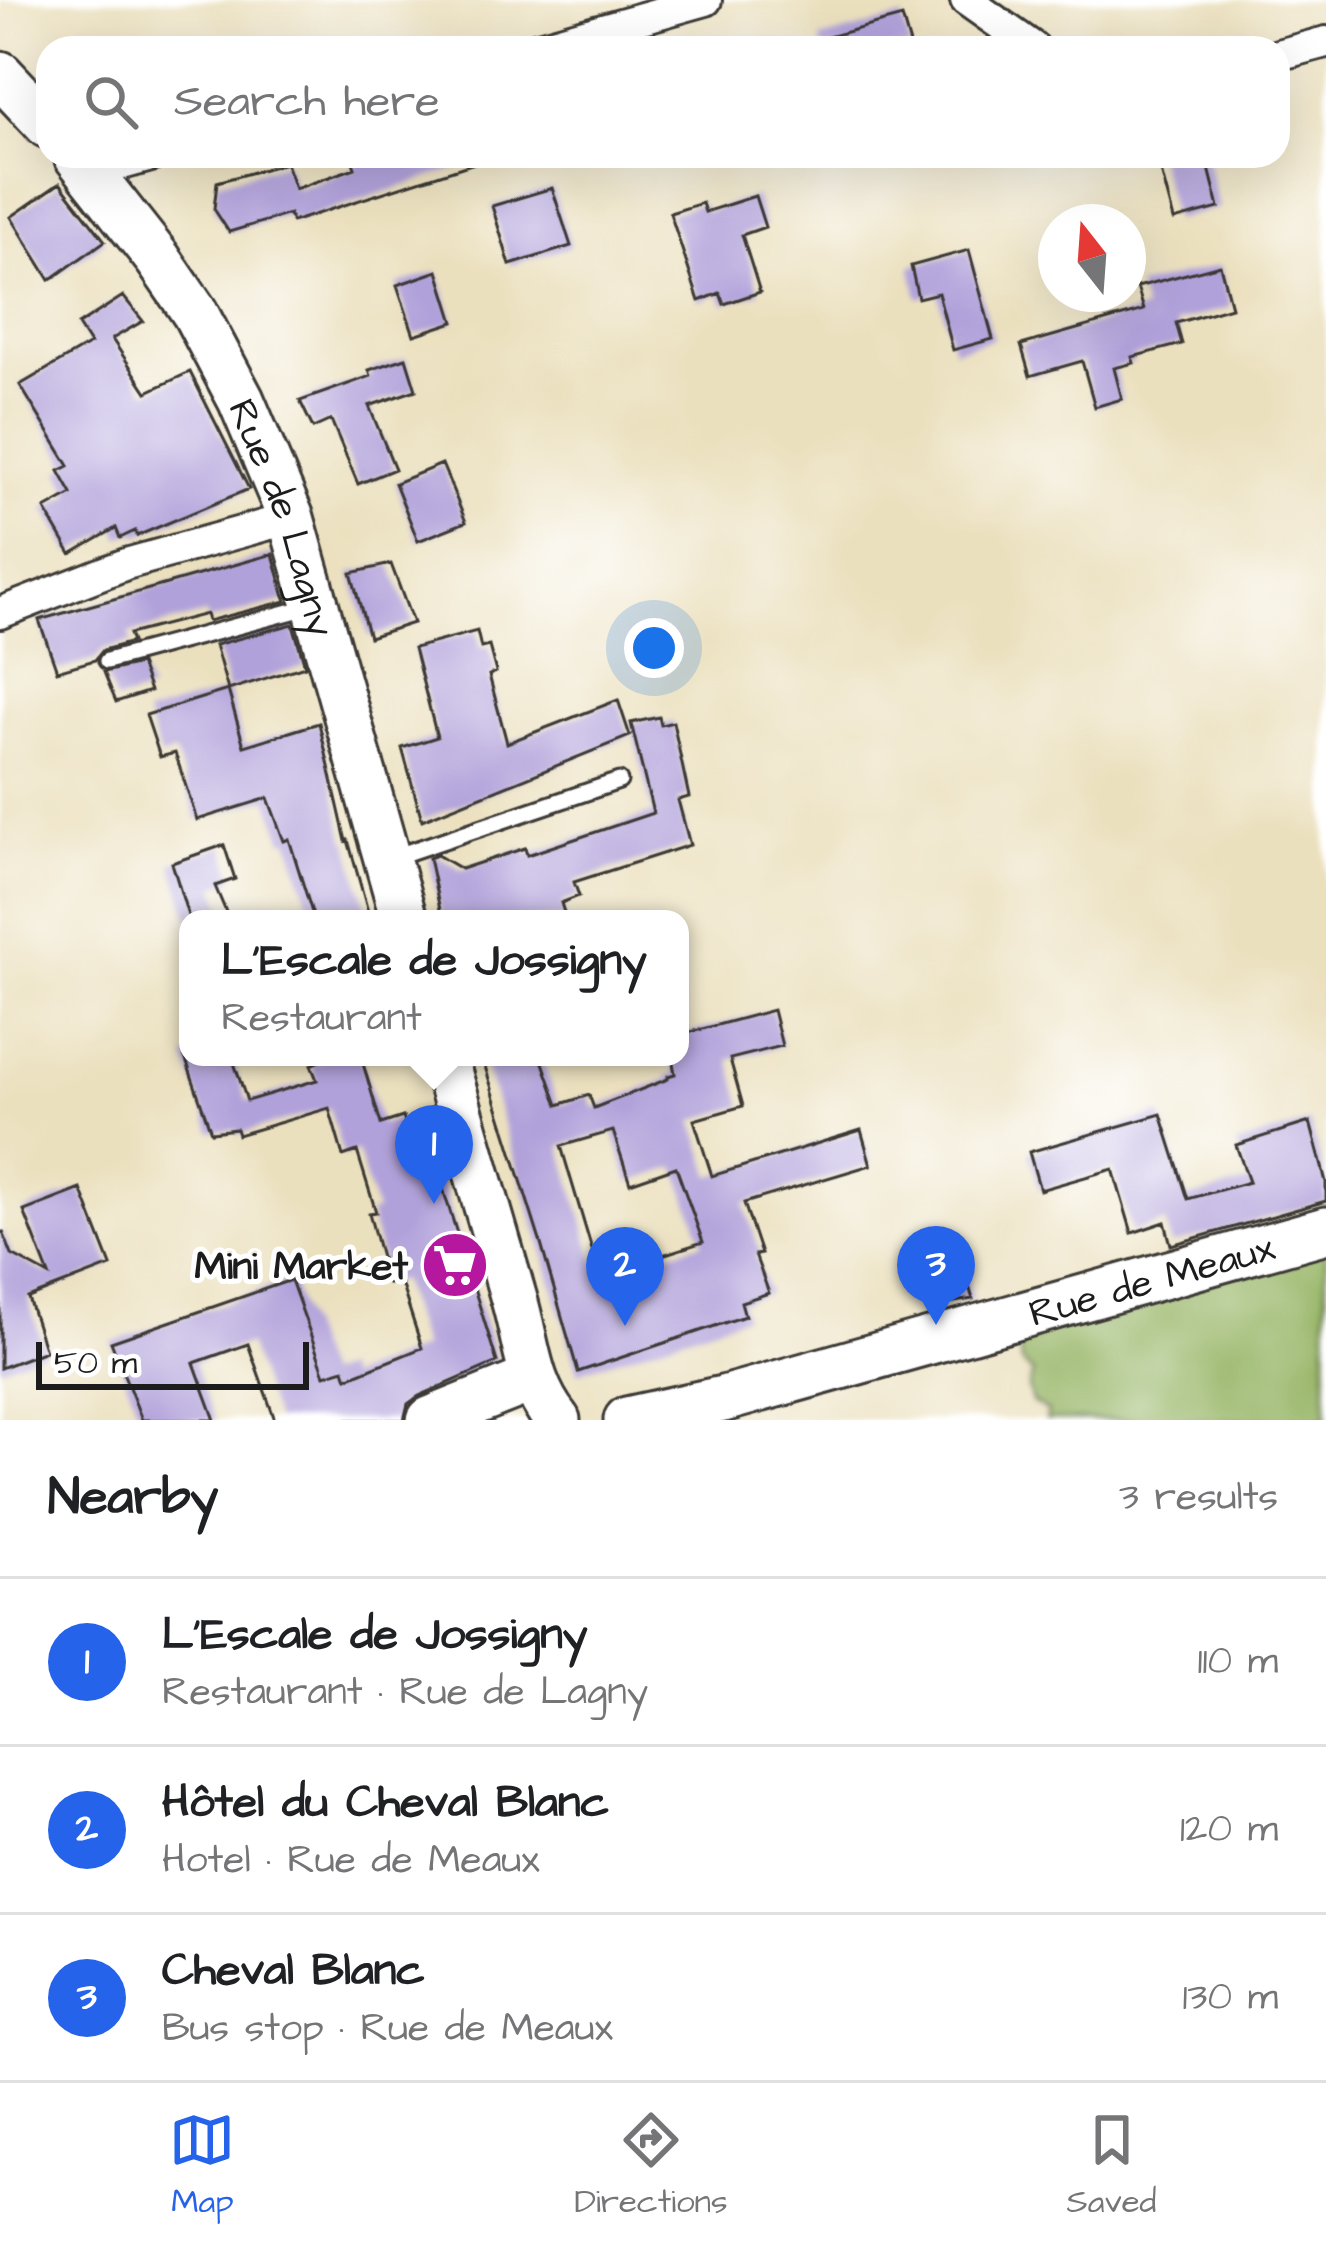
<!DOCTYPE html>
<meta charset="utf-8">
<style>
:root{--surface:#fff;--page:#f6f6f6;--text:#202124;--muted:#757577;--line:#e0e0e0;--accent:#2563eb}
body{margin:0;font-family:"Architects Daughter",sans-serif;background:var(--page);color:var(--text)}
.compass{position:absolute;left:1038px;top:204px;width:108px;height:108px;border-radius:50%;background:var(--surface);box-shadow:0 12px 48px #0002;rotate:343deg}
.scale{position:absolute;left:36px;bottom:30px;width:273px;box-sizing:border-box;padding-left:12px;border:6px solid #1c1c1c;border-top:0;font-size:33px;line-height:42px;white-space:nowrap;color:#1c1c1c;-webkit-text-stroke:9px #fff;paint-order:stroke}
.you{position:absolute;left:654px;top:648px;width:42px;height:42px;margin:-30px;border:9px solid #fff;border-radius:50%;background:#1a73e8;box-shadow:0 0 0 18px #1a73e833}
.badge{display:grid;place-items:center;width:78px;height:78px;border-radius:50%;background:var(--accent);color:#fff;font-size:39px;font-weight:700}
.pin{position:absolute;translate:-50% -99px;filter:drop-shadow(0 3px 6px #0008)}
.pin::after{content:'';position:absolute;top:63px;width:42px;height:36px;background:inherit;clip-path:polygon(0 0,100% 0,50% 100%)}
.popup{position:absolute;left:179px;top:910px;width:510px;height:156px;box-sizing:border-box;display:grid;place-content:center;border-radius:24px;background:var(--surface);filter:drop-shadow(0 3px 9px #0005);font-size:39px;white-space:nowrap;color:var(--muted)}
.popup b{font-size:45px;color:var(--text)}
.popup::after{content:'';position:absolute;left:50%;top:100%;margin-left:-24px;border:24px solid transparent;border-top-color:var(--surface)}
.list{margin:0;padding:0;list-style:none}
h2{display:flex;justify-content:space-between;align-items:center;height:156px;margin:0;padding:0 48px;font-size:51px}
h2 small{font-size:39px;font-weight:400;color:var(--muted)}
.list li{display:grid;grid-template-columns:78px 1fr auto;gap:36px;align-items:center;box-sizing:border-box;height:168px;padding:0 48px;border-top:3px solid var(--line)}
.list b{display:block;font-size:45px;white-space:nowrap}
.list p{margin:0;font-size:39px;white-space:nowrap;color:var(--muted)}
.list em{font-size:39px;font-style:normal;color:var(--muted)}
.icon{flex:none;width:66px;height:66px;fill:none;stroke:currentColor;stroke-width:2;stroke-linecap:round;stroke-linejoin:round}
.map{position:relative;flex:none;width:1326px;height:1420px;overflow:hidden}
.search{position:absolute;background:var(--surface);box-shadow:0 12px 48px #0002;left:36px;right:36px;top:36px;height:132px;display:flex;align-items:center;gap:30px;box-sizing:border-box;padding:0 42px;border-radius:36px;color:var(--muted);font-size:45px}
.sheet{height:660px;background:var(--surface)}
nav{display:flex;justify-content:space-around;align-items:center;box-sizing:border-box;height:168px;border-top:3px solid var(--line);background:var(--surface);font-size:33px;color:var(--muted)}
nav a{display:grid;justify-items:center;gap:6px}
nav .on{color:var(--accent)}
.map>svg:first-child{display:block}
.forest{fill:#98b668;stroke:#5a6942;stroke-width:3}
.building{fill:#b1a1da;fill-rule:evenodd}
.lines{fill:none;stroke-linecap:round;stroke-linejoin:round}
.lane-casing{stroke:#3b3934;stroke-width:21}
.street-casing{stroke:#3b3934;stroke-width:36}
.secondary-casing{stroke:#3b3934;stroke-width:51}
.lane{stroke:#fff;stroke-width:15}
.street{stroke:#fff;stroke-width:30}
.secondary{stroke:#fff;stroke-width:45}
.labels{text-anchor:middle;stroke-width:10;stroke-linejoin:round;paint-order:stroke}
.street-label{font-size:39px;fill:#1c1c1c;stroke:#fff}
.poi-label{font-size:39px;font-weight:bold;fill:#1c1c1c;stroke:#fff;text-anchor:end}
</style>
<div class="map">
<svg width="1326" height="1420" viewBox="0 0 1326 1420">
<rect width="100%" height="100%" fill="#fff"/>
<filter id="ink" filterUnits="userSpaceOnUse"><feTurbulence type="fractalNoise" baseFrequency=".00833" numOctaves="2"/><feDisplacementMap in="SourceGraphic" scale="24" xChannelSelector="R" yChannelSelector="G"/><feConvolveMatrix kernelMatrix="1 2 1 2 8 2 1 2 1" color-interpolation-filters="sRGB"/></filter>
<filter id="wash" filterUnits="userSpaceOnUse"><feTurbulence type="fractalNoise" baseFrequency=".004" numOctaves="4" result="noise"/><feDisplacementMap in="SourceGraphic" scale="48" xChannelSelector="R" yChannelSelector="G"/><feGaussianBlur stdDeviation="2.7" result="paint"/><feColorMatrix in="noise" values="0 0 0 0 0 0 0 0 0 0 0 0 0 0 0 0 0 1.4 0 .05"/><feComposite in="paint" operator="in"/></filter>
<g filter="url(#wash)">
<rect width="100%" height="100%" fill="#ebe0be"/>
<path class="forest" d="M 1326,1239 L 1326,1420 L 1046,1420 L 1048,1412 L 1032,1402 L 1028,1388 L 1033,1373 L 1021,1362 L 1019,1346 L 1059,1327 L 1083,1324 L 1098,1313 L 1241,1270 L 1267,1270 L 1284,1266 L 1290,1254 Z"/>
<g id="blocks">
<path class="building" d="M 902,17 L 911,48 L 822,48 L 820,39 Z
M 351,156 L 480,156 L 481,161 L 292,222 L 289,214 L 229,232 L 214,209 L 217,182 L 286,163 L 295,189 L 355,168 Z
M 1157,156 L 1206,156 L 1219,208 L 1174,220 Z
M 60,183 L 105,241 L 50,280 L 11,217 Z
M 552,188 L 571,246 L 510,265 L 492,206 Z
M 755,196 L 765,227 L 742,235 L 760,292 L 724,304 L 720,293 L 699,301 L 670,213 L 702,203 L 705,212 Z
M 969,250 L 993,339 L 953,350 L 938,293 L 918,298 L 911,266 Z
M 1220,265 L 1231,307 L 1176,323 L 1182,344 L 1132,357 L 1134,363 L 1114,368 L 1122,399 L 1095,407 L 1082,361 L 1030,376 L 1021,345 L 1144,310 L 1137,287 Z
M 438,271 L 454,322 L 414,335 L 397,285 Z
M 123,296 L 143,321 L 112,339 L 147,392 L 190,372 L 249,489 L 137,536 L 135,531 L 120,538 L 116,528 L 71,554 L 45,509 L 72,494 L 59,471 L 69,466 L 20,385 L 90,344 L 78,325 Z
M 406,358 L 416,390 L 369,406 L 395,469 L 358,484 L 331,420 L 313,428 L 300,401 L 371,376 L 369,370 Z
M 442,464 L 466,522 L 418,541 L 395,483 Z
M 273,554 L 286,601 L 208,621 L 206,614 L 129,634 L 132,642 L 103,650 L 95,660 L 57,671 L 39,620 Z
M 391,564 L 413,623 L 369,637 L 351,573 Z
M 293,624 L 305,666 L 228,690 L 244,746 L 319,723 L 346,841 L 348,840 L 370,919 L 314,919 L 289,839 L 284,841 L 268,798 L 197,820 L 175,753 L 160,757 L 146,715 L 228,690 L 215,645 Z
M 477,631 L 481,648 L 489,646 L 496,672 L 489,675 L 507,743 L 618,700 L 630,736 L 422,820 L 402,748 L 437,737 L 414,648 Z
M 140,664 L 150,691 L 116,702 L 104,672 Z
M 659,717 L 661,725 L 673,722 L 689,797 L 678,800 L 690,845 L 574,882 L 579,896 L 561,903 L 566,919 L 442,919 L 429,858 L 437,855 L 461,869 L 525,848 L 527,855 L 653,813 L 631,723 Z
M 224,845 L 235,879 L 215,886 L 229,919 L 189,919 L 172,863 Z
M 773,1010 L 782,1046 L 730,1059 L 743,1106 L 694,1120 L 712,1176 L 861,1130 L 871,1165 L 744,1203 L 761,1254 L 755,1255 L 769,1293 L 741,1302 L 745,1316 L 578,1372 L 541,1244 L 482,1057 L 541,1057 L 558,1105 L 589,1095 L 594,1108 L 668,1079 L 668,1076 L 675,1074 L 672,1057 L 680,1057 L 680,1035 ZM 613,1131 L 630,1183 L 676,1167 L 703,1242 L 656,1257 L 657,1261 L 601,1280 L 561,1146 Z
M 185,1057 L 232,1057 L 247,1101 L 317,1080 L 311,1065 L 329,1057 L 361,1057 L 381,1124 L 403,1117 L 405,1123 L 421,1118 L 497,1362 L 419,1396 L 408,1404 L 404,1420 L 275,1420 L 248,1344 L 194,1363 L 215,1420 L 142,1420 L 111,1342 L 291,1280 L 325,1375 L 344,1369 L 347,1378 L 422,1348 L 400,1280 L 388,1284 L 369,1213 L 376,1212 L 357,1151 L 343,1156 L 329,1108 L 238,1135 L 236,1129 L 211,1132 Z
M 1161,1114 L 1188,1199 L 1249,1182 L 1236,1145 L 1310,1122 L 1326,1182 L 1326,1201 L 1171,1245 L 1165,1222 L 1132,1233 L 1113,1169 L 1040,1190 L 1029,1152 Z
M 81,1189 L 111,1266 L 28,1298 L 45,1351 L 0,1368 L 0,1232 L 3,1232 L 12,1255 L 49,1275 L 24,1211 Z
M 959,1255 L 973,1299 L 934,1305 L 922,1267 Z"/>
</g>
</g>
<g filter="url(#ink)">
<use href="#blocks" fill-opacity="0" stroke="#3b3934" stroke-width="3"/>
<g class="lines">
<defs>
<path id="lane" d="M 107,661 L 312,606
M 394,857 L 619,781"/>
<path id="street" d="M 966,0 L 1034,48
M 535,48 L 706,0
M 1278,55 L 1326,42
M 93,172 L 151,156
M 0,613 L 126,564 L 291,518"/>
<g id="secondary">
<path d="M 0,74 L 48,125"/>
<path id="s1" d="M 77,156 L 158,259 L 195,313 L 241,400 L 291,518 L 404,919"/>
<path d="M 444,1057 C 467,1138 490,1218 514,1299 C 527,1343 527,1383 557,1420"/>
<path d="M 430,1420 L 532,1379"/>
<path id="s2" d="M 627,1420 L 723,1399 L 1326,1230"/>
</g>
</defs>
<use href="#lane" class="lane-casing"/>
<use href="#street" class="street-casing"/>
<use href="#secondary" class="secondary-casing"/>
<use href="#lane" class="lane"/>
<use href="#street" class="street"/>
<use href="#secondary" class="secondary"/>
</g>
</g>
<defs>
<symbol id="supermarket-disc" viewBox="-11 -11 22 22"><circle r="9.5" fill="#b5179e" stroke="#fff"/><path d="M-6-5.5h2.5l.6 2H6L4.5 2H-2.5L-4.4-4H-6ZM-1.5 3.2a1.3 1.3 0 1 0 .1 0ZM3 3.2a1.3 1.3 0 1 0 .1 0Z" fill="#fff"/></symbol>
</defs>
<g fill-rule="evenodd">
<use href="#supermarket-disc" x="417" y="1227" width="76" height="76"/>
</g>
<g class="labels">
<g class="street-label">
<text dy="14" stroke="none"><textPath href="#s1" startOffset="420">Rue de Lagny</textPath></text>
<text dy="14" stroke="none"><textPath href="#s2" startOffset="543">Rue de Meaux</textPath></text>
</g>
<g class="poi-label">
<text x="408" y="1279">Mini Market</text>
</g>
</g>
</svg>
<svg class="compass" viewBox="-18 -18 36 36"><path d="M0-13l5 13h-10z" fill="#e53935"/><path d="M0 13l5-13h-10z" fill="#757577"/></svg>
<div class="scale">50 m</div>
<div class="you"></div>
<div class="pin badge" style="left:434px;top:1204px">1</div>
<div class="popup"><b>L'Escale de Jossigny</b>Restaurant</div>
<div class="pin badge" style="left:625px;top:1326px">2</div>
<div class="pin badge" style="left:936px;top:1325px">3</div>
<div class="search"><svg class="icon" aria-label="search" viewBox="0 0 24 24"><circle cx="10" cy="10" r="6"/><path d="M15 15l6 6"/></svg>Search here</div>
</div>
<section class="sheet">
<h2>Nearby<small>3 results</small></h2>
<ul class="list">
<li><span class="badge">1</span><div><b>L'Escale de Jossigny</b><p>Restaurant · Rue de Lagny</p></div><em>110 m</em></li>
<li><span class="badge">2</span><div><b>Hôtel du Cheval Blanc</b><p>Hotel · Rue de Meaux</p></div><em>120 m</em></li>
<li><span class="badge">3</span><div><b>Cheval Blanc</b><p>Bus stop · Rue de Meaux</p></div><em>130 m</em></li>
</ul>
</section>
<nav>
<a class="on"><svg class="icon" aria-label="map" viewBox="0 0 24 24"><path d="M3 6l6-2 6 2 6-2v14l-6 2-6-2-6 2zM9 4v14M15 6v14"/></svg>Map</a>
<a><svg class="icon" aria-label="directions" viewBox="0 0 24 24"><path d="M12 3l9 9-9 9-9-9zM9 14v-3h6M13 9l2 2-2 2"/></svg>Directions</a>
<a><svg class="icon" aria-label="saved" viewBox="0 0 24 24"><path d="M7 4h10v16l-5-4-5 4z"/></svg>Saved</a>
</nav>
